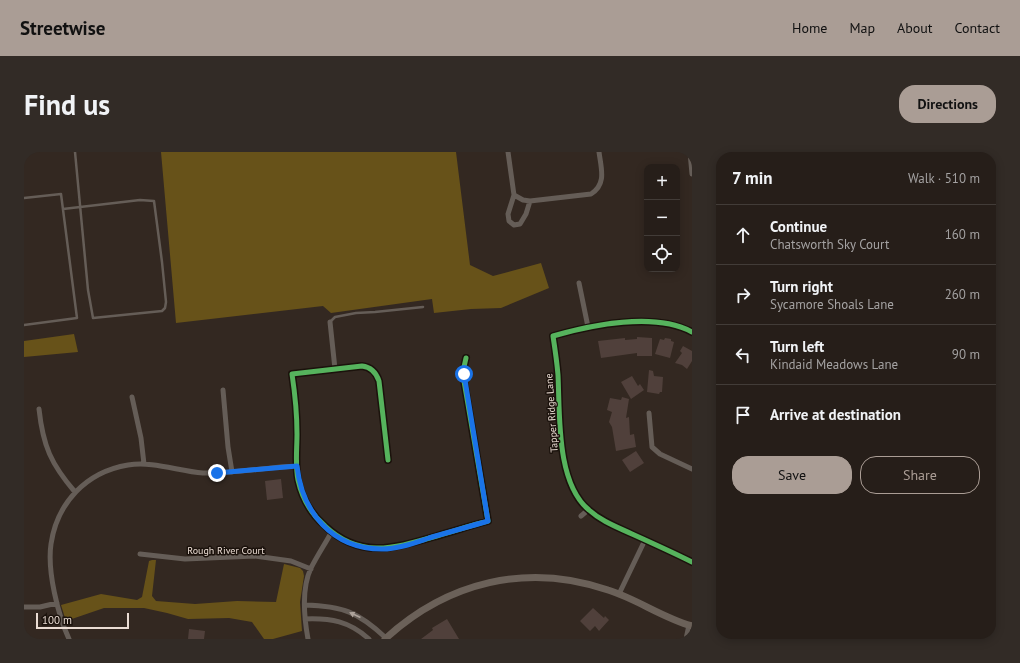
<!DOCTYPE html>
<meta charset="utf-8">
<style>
:root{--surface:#261e19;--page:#322b26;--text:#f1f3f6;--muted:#a4a2a2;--line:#423c38;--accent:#aa9d95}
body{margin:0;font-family:"PT Sans",sans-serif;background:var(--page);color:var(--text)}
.controls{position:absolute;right:12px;top:12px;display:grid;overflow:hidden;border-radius:8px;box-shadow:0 2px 10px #0003}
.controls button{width:36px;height:36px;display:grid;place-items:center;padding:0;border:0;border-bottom:1px solid var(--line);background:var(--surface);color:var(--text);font:20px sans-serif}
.scale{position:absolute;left:12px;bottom:10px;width:93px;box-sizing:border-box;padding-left:4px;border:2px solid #eadcd3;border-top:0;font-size:11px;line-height:14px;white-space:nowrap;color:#eadcd3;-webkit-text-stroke:3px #1b120c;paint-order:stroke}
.stop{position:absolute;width:12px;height:12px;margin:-9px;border:3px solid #1a73e8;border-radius:50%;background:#fff}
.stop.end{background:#1a73e8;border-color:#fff;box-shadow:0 1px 4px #0008}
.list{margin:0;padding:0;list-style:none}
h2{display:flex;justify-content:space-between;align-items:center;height:52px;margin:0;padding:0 16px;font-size:17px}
h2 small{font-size:13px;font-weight:400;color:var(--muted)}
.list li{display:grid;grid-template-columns:26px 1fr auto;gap:12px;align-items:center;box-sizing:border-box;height:60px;padding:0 16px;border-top:1px solid var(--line)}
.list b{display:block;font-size:15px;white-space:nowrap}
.list p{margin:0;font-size:13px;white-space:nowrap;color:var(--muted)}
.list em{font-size:13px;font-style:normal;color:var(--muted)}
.actions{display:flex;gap:8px;padding:12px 16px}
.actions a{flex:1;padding:9px 0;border:1px solid var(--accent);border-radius:16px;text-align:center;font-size:14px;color:var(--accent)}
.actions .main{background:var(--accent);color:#111}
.icon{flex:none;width:22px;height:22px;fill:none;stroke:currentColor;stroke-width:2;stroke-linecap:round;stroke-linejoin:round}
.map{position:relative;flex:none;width:668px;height:487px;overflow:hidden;border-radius:16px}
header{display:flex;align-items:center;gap:24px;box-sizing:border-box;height:56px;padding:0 20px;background:var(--accent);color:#111}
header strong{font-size:19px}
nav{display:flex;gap:22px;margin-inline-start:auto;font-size:14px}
.intro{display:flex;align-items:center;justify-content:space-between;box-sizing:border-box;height:96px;padding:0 24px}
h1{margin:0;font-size:28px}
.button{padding:10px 18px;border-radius:16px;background:var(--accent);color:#111;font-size:14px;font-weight:700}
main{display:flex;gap:24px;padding:0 24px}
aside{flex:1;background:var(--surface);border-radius:16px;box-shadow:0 2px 10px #0003}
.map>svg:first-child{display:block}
.forest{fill:#675219}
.building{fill:#50403b}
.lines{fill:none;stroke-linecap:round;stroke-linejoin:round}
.lane{stroke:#655d57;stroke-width:2.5}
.street{stroke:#655d57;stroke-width:5}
.secondary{stroke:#6b6159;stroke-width:7}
.cycleway-casing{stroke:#1b120c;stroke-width:8}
.cycleway{stroke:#56b35d;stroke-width:5}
.oneway{fill:#aea39b}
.route{stroke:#1a73e8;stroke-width:5}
.labels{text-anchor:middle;stroke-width:3;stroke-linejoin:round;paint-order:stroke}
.street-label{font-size:10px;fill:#eadcd3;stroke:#1b120c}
</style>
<header>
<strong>Streetwise</strong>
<nav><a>Home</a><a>Map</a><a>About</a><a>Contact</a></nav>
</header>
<div class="intro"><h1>Find us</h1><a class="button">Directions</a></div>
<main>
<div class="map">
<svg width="668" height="487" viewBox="0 0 668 487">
<rect width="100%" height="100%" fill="#332821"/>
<path class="forest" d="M 137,0 L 432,0 L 446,113 L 469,124 L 517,111 L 525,136 L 477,156 L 447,157 L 410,161 L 408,147 L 307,161 L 299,154 L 152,171 Z
M 50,182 L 54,200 L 0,205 L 0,189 Z
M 128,408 L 132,408 L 128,444 L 132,449 L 171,452 L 213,449 L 252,450 L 260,412 L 276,416 L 279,419 L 280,424 L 276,450 L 278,479 L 249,487 L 240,487 L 228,470 L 205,466 L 164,467 L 143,461 L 120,456 L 80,456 L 42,469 L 37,453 L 77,442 L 113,448 L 118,445 L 125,409 Z"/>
<path class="building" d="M 613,185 L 628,186 L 628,204 L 613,204 L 613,201 L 577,206 L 574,189 L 601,186 L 601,188 L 613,187 Z
M 641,186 L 647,187 L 647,189 L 650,190 L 646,206 L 631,202 L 636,187 L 640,188 Z
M 659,194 L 668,199 L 668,209 L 663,217 L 658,213 L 651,211 L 658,201 L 656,199 Z
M 625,218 L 629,219 L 630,224 L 639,225 L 638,240 L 636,240 L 635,242 L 623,240 Z
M 608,224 L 614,234 L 616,232 L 620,238 L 607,247 L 597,230 Z
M 598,245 L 605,247 L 602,266 L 605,265 L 606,283 L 610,282 L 612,295 L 592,299 L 588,275 L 585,270 L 588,260 L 583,258 L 586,246 L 597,248 Z
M 612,299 L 620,311 L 606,320 L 598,308 Z
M 257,327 L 259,346 L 243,348 L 241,329 Z
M 569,456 L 580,466 L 581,464 L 585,468 L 575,479 L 571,474 L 566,479 L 556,469 Z
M 423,467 L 435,487 L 397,487 L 409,478 L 408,476 Z
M 165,477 L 181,479 L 180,487 L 164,487 Z"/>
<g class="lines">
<path class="lane" d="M 0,46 L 37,42 L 53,166 L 0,173
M 39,57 L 116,48 L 130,49 L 138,110 L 142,150 L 141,156 L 138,159 L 69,166 L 64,138 L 51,0
M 306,170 L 311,165 L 332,161 L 351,160 L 399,155"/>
<path class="street" d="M 484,0 L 490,43 L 499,48 L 506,49 L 567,42 C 583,32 577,16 575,0
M 666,0 L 668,22
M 490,43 L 484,62 L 485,69 L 490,73 L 496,72 L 502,62 L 506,49
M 555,131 L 564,175
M 306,170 L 311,217
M 668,180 C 631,160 568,173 529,184 C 531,197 533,210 534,223 C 536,262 532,331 565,358 C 577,369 593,375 608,382 C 628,391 648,400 668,410
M 199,238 L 204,295 L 208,320
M 108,245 L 117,286 L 120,312
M 15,257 C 19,294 27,312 51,340
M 625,261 L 628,295 L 636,302 L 668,317
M 364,308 L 355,229 C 352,220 347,215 338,214 L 268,222 C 271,242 273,262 273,282 C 273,297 271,313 274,328 C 278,346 287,362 301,374 C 335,406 368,397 409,385 C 427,380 445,374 464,369 L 440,229 L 440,215 L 442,206
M 557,364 L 564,358
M 116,402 L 161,407 L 231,404 L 267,409 L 287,417
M 595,442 L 621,388
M 281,453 C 319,454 334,460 362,486
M 0,455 L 16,455 L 33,451
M 281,467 C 307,466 325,469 345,487
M 45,487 C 34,463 23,419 27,392 C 33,351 62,320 104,313 C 129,309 154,319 179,321 C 210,322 242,315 273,314
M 284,487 C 280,465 277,437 287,416 C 293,404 301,392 307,381
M 662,487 L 665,473"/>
<path class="secondary" d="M 361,487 C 423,430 503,410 584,438 C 613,447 639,466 668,474"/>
<defs>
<path id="cycleway" d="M 668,180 C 631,160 568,173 529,184 C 531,197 533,210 534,223 C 536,262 532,331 565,358 C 577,369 593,375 608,382 C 628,391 648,400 668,410
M 364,308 L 355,229 C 352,220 347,215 338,214 L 268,222 C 271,242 273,262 273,282 C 273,297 271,313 274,328 C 278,346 287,362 301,374 C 335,406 368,397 409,385 C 427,380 445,374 464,369 L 440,229 L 440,215 L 442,206"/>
</defs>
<use href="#cycleway" class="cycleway-casing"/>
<use href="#cycleway" class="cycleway"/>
</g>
<defs><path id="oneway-solid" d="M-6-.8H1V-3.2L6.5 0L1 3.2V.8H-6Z"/></defs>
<use class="oneway" href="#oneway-solid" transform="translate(331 463) rotate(-155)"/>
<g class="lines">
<path class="route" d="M 193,321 L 273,314 C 278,360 308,397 358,397 C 374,397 390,391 405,386 C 425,380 444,375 464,369 L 440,222"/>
</g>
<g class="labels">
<g class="street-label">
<text transform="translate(527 261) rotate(-94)" y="4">Tapper Ridge Lane</text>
<text x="202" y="402">Rough River Court</text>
</g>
</g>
</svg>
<div class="controls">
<button>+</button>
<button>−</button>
<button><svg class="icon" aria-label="locate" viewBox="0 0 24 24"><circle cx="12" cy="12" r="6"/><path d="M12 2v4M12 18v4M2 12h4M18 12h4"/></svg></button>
</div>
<div class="scale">100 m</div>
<div class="stop" style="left:440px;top:222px"></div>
<div class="stop end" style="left:193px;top:321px"></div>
</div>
<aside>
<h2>7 min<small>Walk · 510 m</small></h2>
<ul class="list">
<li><svg class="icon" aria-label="ahead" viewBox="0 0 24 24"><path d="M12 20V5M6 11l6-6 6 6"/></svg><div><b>Continue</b><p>Chatsworth Sky Court</p></div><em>160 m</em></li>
<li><svg class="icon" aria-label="right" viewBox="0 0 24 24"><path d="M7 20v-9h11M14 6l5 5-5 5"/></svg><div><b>Turn right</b><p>Sycamore Shoals Lane</p></div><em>260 m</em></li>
<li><svg class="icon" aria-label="left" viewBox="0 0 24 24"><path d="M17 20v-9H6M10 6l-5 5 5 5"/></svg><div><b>Turn left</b><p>Kindaid Meadows Lane</p></div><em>90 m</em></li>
<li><svg class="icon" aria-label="arrive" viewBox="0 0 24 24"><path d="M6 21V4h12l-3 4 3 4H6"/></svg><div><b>Arrive at destination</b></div></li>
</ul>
<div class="actions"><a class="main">Save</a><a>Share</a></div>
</aside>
</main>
